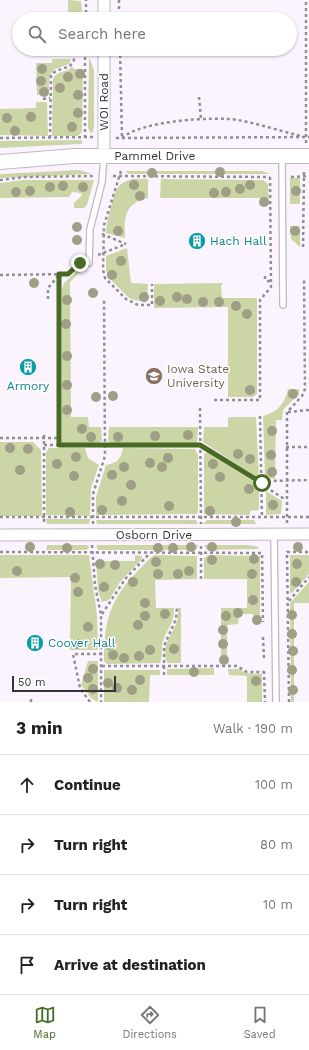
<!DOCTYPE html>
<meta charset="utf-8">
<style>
:root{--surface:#fff;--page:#f6f6f6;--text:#222;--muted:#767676;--line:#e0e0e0;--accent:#486b23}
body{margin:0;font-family:"Work Sans",sans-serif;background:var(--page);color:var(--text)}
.scale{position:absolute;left:12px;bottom:10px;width:104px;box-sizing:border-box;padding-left:4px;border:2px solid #343235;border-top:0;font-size:11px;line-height:14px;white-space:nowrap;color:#343235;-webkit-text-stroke:3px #fff;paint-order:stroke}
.stop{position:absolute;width:12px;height:12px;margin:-9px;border:3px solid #486b23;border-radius:50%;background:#fff}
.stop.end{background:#486b23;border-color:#fff;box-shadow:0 1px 4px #0008}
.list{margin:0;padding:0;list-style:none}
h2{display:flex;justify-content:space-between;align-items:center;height:52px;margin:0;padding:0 16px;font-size:17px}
h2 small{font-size:13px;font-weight:400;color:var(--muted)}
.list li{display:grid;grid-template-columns:26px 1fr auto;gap:12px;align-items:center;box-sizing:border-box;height:60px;padding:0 16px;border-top:1px solid var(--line)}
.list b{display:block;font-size:15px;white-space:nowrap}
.list em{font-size:13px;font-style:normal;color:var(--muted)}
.icon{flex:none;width:22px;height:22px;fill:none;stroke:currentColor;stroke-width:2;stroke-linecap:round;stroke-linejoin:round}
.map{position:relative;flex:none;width:309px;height:702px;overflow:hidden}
.search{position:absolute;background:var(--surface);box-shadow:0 1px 3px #0004;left:12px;right:12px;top:12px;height:44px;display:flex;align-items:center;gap:10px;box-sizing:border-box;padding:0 14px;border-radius:22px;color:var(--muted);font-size:15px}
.sheet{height:292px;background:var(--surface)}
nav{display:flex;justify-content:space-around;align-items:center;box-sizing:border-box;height:56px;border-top:1px solid var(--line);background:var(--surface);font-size:11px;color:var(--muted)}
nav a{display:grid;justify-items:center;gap:2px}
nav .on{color:var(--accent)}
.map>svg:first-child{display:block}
.green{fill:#ccd5a5}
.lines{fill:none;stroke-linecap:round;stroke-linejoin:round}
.service-casing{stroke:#bfb8c2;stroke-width:8}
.minor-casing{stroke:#bfb8c2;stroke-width:13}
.tertiary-casing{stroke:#bfb8c2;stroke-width:16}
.path{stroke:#918d93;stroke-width:2.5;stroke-dasharray:3 3;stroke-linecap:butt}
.service{stroke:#fff;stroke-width:5.5}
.minor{stroke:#fff;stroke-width:11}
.tertiary{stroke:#fff;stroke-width:14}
.tree{fill:#9e9f85}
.route{stroke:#486b23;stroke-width:5}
.labels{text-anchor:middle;stroke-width:3;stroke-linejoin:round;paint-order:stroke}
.street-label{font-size:12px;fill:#343235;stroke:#fff}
.culture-label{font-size:12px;fill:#0d838f;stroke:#fff;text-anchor:start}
.education-label{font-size:12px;fill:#785e54;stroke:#fff;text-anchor:start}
</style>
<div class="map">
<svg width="309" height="702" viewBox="0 0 309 702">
<rect width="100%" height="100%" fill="#fbf4fe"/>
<path class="green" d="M 68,0 L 81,1 L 83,19 L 68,19 Z
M 89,57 L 94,70 L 94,124 L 93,132 L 91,133 L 88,128 Z
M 52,59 L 71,59 L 69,64 L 55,69 L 50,75 L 48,95 L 37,95 L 36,63 L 52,63 Z
M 72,67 L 74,69 L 83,69 L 82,132 L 78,136 L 52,136 L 53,79 C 57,70 66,73 72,67 Z
M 36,102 L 47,102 L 48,136 L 0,135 L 0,109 L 36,108 Z
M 81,140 L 83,143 L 80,144 L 0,148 L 0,141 Z
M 79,170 L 92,174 L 0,178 L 0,174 Z
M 125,171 L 262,171 L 270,174 L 129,174 Z
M 290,178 L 300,178 L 300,204 L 290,204 Z
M 133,179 L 148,179 L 148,198 C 125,203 124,217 125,238 L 106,233 C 106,224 113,194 119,186 C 123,182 128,180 133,179 Z
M 161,179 L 263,180 L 268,184 L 269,205 L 261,205 L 260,198 L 160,198 Z
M 23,180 L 94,180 L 87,205 L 84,208 L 74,208 L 74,203 L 82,195 L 81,193 L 72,192 L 69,197 L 0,198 L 0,183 Z
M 290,226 L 300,226 L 300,247 L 291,239 Z
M 127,248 L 131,283 L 148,284 L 147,302 L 134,300 L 129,298 L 109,278 L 106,271 L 106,256 Z
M 82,266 L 82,270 L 70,282 L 71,417 L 88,417 L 89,427 L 101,427 L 102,441 L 98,443 L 62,443 L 62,289 L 64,283 Z
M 223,283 L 221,286 L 222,298 L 257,298 L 257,394 L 253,397 L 228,397 L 228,307 L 154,308 L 154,284 Z
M 288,389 L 299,389 L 299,394 L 283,410 L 282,420 L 276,420 L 275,479 L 267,478 L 265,477 L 263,416 C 277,412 285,404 288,389 Z
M 230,417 L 256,417 L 259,479 L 203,442 L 204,427 L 228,427 L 228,418 Z
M 109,427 L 198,427 L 197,443 L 110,443 L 108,440 Z
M 0,442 L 33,442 L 41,450 L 42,516 L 0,516 Z
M 49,448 L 85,448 L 88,458 L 99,465 L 91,488 L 90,516 L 46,515 L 46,452 Z
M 123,448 L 195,449 L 198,455 L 198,512 L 197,514 L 96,515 L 96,497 L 106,465 C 117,463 121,459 123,448 Z
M 204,453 L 208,453 L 259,485 L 259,510 L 250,511 L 250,515 L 204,514 Z
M 266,491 L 282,501 L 281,514 L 266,515 Z
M 46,519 L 90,519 L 89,524 L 47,524 Z
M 96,520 L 196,520 L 198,524 L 97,524 Z
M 207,520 L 254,520 L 256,524 L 203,524 Z
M 47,545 L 88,545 L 89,548 L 86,550 L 46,550 Z
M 96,545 L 198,545 L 197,549 L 194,550 L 98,550 Z
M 204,545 L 248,545 L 259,547 L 258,549 L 207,550 Z
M 0,555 L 89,555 L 97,615 L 98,650 L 70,650 L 71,577 L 0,578 Z
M 135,555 L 142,556 L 141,560 L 120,582 L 109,600 L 102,602 L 98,591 L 96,561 L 135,561 Z
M 154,555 L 197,556 L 197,579 L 155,580 L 156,608 L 174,608 C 175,622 167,629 163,641 C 161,648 163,656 160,663 L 107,664 L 104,661 C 104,624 109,600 136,573 C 142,567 147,560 154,555 Z
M 208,555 L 260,556 L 260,624 L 255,625 L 253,614 L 239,614 L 238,624 L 227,625 L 227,663 L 221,663 L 221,608 L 247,608 L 247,579 L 204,579 L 204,558 Z
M 290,555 L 309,555 L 309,574 L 292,593 L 290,593 Z
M 309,582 L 309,603 L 294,603 L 294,702 L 291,702 L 290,603 Z
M 178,608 L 181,608 L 181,663 L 168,663 C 158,651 172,635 176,624 C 178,619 178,613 178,608 Z
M 88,661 L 98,661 L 98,702 L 91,698 L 81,685 Z
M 214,668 L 214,675 L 167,675 L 167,669 Z
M 228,669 L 239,669 L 246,673 L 262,674 L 262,702 L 247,702 L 247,676 L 229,675 Z
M 104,670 L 160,670 L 160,675 L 150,675 L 149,702 L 104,702 Z"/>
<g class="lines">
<defs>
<path id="service" d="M 282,156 L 283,305
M 89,263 L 90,229 L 102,182 L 104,156
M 274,534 L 276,702"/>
<path id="minor" d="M 104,19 L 104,0
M 104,156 L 104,49
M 0,535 L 309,534"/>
<g id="tertiary">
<path id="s1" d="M 0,162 L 74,156 L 309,156"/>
</g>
</defs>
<use href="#service" class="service-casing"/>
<use href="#minor" class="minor-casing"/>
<use href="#tertiary" class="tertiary-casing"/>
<path class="path" d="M 119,0 L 119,19
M 86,19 L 86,0
M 120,49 L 122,138
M 68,54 L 85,54
M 199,97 L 201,119
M 43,99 L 50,98
M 0,138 L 93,137
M 50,138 L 51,75 L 56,71 L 70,66 L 74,60 L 74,54
M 85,138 L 85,49
M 116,138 L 309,137
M 122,138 C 140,121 213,116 238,120 C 259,124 281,131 301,136
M 306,143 L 306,0
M 121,171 L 104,225 L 103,270 L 105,278 L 126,299 L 138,305 L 152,305 L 152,284
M 113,176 L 270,177
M 291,177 L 309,176
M 0,180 L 25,177 L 93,176
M 102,234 L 126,244
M 303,247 L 304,171
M 98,255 L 126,244
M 0,275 L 68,274 L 80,263
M 59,275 L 59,445
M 265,276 L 265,280 L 271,282
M 48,299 L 48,288 L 59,275
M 214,400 L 260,400 L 260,300 L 271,287 L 270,177
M 200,408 L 201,524
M 288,412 L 309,410
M 260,416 L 262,518
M 44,435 L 44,524
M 0,438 L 59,438
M 44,445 L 200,445 L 286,500
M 286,447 L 309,447
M 262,483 L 269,481 L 309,480
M 0,517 L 309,517
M 287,523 L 287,412 L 302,396 L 305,389 L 304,278
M 93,524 L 93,494 L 105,456 L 104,299
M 92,545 L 95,585 L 101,615 L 101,702
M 0,552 L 262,553 L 263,622
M 201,579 L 201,546
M 289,601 L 309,577
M 102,614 L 126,578 L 150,553
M 263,637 L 264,659
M 102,666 L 237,666 L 247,672 L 264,672
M 264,671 L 265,702
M 164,675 L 164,646 L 176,619 L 177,608
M 31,699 L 31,702
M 90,702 L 80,688 L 73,654 L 101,654
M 289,702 L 287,552 L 309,552"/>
<use href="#service" class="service"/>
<use href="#minor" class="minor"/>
<use href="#tertiary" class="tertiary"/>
</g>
<g class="tree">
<circle cx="42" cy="69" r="5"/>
<circle cx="80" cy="74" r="5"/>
<circle cx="68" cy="77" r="5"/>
<circle cx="41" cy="81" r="5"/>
<circle cx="60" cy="88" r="5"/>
<circle cx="44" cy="92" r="5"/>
<circle cx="78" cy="95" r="5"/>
<circle cx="78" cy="113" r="5"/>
<circle cx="31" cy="117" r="5"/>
<circle cx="7" cy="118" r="5"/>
<circle cx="72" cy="127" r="5"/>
<circle cx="15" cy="131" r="5"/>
<circle cx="220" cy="172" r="5"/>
<circle cx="152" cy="173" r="5"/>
<circle cx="134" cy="185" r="5"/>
<circle cx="250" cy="185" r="5"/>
<circle cx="63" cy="186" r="5"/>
<circle cx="50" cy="187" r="5"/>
<circle cx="83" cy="187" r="5"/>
<circle cx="240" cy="189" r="5"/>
<circle cx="30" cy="191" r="5"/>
<circle cx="296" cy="191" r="5"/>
<circle cx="16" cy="192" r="5"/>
<circle cx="226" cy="192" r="5"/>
<circle cx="214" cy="193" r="5"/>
<circle cx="140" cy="196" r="5"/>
<circle cx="264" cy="202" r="5"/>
<circle cx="77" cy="227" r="5"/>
<circle cx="118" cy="231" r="5"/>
<circle cx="295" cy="231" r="5"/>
<circle cx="77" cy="240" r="5"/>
<circle cx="121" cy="261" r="5"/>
<circle cx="112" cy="275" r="5"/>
<circle cx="34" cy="283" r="5"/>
<circle cx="93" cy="293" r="5"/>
<circle cx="144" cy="297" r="5"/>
<circle cx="177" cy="297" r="5"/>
<circle cx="187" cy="299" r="5"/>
<circle cx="67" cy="300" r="5"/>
<circle cx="160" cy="301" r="5"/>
<circle cx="203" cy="302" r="5"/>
<circle cx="219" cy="302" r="5"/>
<circle cx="236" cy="306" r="5"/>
<circle cx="247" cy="314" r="5"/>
<circle cx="66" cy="324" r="5"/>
<circle cx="67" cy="356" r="5"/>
<circle cx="67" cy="385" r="5"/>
<circle cx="250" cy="390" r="5"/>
<circle cx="293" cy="394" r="5"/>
<circle cx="113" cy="396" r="5"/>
<circle cx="96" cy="397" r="5"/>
<circle cx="67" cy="410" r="5"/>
<circle cx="82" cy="429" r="5"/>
<circle cx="272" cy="431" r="5"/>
<circle cx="188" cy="435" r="5"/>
<circle cx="155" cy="436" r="5"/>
<circle cx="91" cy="437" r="5"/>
<circle cx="118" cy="437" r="5"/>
<circle cx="10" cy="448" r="5"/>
<circle cx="28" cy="449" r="5"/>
<circle cx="238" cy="454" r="5"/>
<circle cx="271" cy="455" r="5"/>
<circle cx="76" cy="457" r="5"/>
<circle cx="168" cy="458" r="5"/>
<circle cx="250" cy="459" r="5"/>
<circle cx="150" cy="463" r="5"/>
<circle cx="57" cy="464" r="5"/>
<circle cx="213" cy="464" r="5"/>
<circle cx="124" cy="467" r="5"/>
<circle cx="162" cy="467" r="5"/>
<circle cx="20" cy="470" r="5"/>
<circle cx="272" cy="472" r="5"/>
<circle cx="112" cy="475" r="5"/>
<circle cx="74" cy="476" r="5"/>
<circle cx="220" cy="477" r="5"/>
<circle cx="131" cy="485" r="5"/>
<circle cx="249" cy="489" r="5"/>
<circle cx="122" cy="501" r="5"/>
<circle cx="273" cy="505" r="5"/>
<circle cx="169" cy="506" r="5"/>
<circle cx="102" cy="510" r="5"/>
<circle cx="210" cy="511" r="5"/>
<circle cx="70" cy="512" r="5"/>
<circle cx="236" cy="522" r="5"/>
<circle cx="30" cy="547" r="5"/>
<circle cx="191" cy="547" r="5"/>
<circle cx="212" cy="547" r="5"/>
<circle cx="298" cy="547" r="5"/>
<circle cx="67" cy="548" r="5"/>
<circle cx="158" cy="548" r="5"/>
<circle cx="173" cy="548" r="5"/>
<circle cx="254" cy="559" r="5"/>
<circle cx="212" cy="560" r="5"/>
<circle cx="156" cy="562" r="5"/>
<circle cx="100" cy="564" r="5"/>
<circle cx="297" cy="564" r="5"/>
<circle cx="115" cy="565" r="5"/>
<circle cx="17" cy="571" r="5"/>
<circle cx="189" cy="571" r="5"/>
<circle cx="158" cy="574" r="5"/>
<circle cx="178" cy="574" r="5"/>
<circle cx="252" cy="574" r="5"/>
<circle cx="75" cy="578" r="5"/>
<circle cx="133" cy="582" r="5"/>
<circle cx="296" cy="582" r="5"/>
<circle cx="104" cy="587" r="5"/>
<circle cx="78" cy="592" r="5"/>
<circle cx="253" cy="600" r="5"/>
<circle cx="145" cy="603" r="5"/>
<circle cx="238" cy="613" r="5"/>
<circle cx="165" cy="614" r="5"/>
<circle cx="292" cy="615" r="5"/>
<circle cx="145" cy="616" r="5"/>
<circle cx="226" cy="616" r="5"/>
<circle cx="257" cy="620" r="5"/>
<circle cx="138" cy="625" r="5"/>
<circle cx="88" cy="627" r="5"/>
<circle cx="223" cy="630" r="5"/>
<circle cx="292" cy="634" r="5"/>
<circle cx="78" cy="644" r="5"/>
<circle cx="223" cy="644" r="5"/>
<circle cx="109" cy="645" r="5"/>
<circle cx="174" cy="649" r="5"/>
<circle cx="150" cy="650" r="5"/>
<circle cx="293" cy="651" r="5"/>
<circle cx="113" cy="655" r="5"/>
<circle cx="139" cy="656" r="5"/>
<circle cx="124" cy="658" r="5"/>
<circle cx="224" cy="660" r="5"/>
<circle cx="93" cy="669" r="5"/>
<circle cx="292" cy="670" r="5"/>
<circle cx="194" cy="672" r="5"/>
<circle cx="88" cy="678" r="5"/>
<circle cx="140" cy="680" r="5"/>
<circle cx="256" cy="681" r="5"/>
<circle cx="108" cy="683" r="5"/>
<circle cx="117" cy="688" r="5"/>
<circle cx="93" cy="689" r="5"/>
<circle cx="132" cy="690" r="5"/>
<circle cx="293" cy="690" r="5"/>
</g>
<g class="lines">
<path class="route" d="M 80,263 L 68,274 L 59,274 L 59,445 L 200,445 L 262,483"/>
</g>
<defs>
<symbol id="building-disc" viewBox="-11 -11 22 22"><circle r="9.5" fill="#0f9aa8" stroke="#fff"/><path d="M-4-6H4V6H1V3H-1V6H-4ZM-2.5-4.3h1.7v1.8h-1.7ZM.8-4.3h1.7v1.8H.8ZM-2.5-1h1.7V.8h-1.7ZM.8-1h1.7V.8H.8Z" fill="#fff"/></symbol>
<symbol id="university-disc" viewBox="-11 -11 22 22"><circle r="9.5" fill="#8d6e63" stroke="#fff"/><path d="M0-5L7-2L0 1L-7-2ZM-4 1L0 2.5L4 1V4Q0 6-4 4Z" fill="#fff"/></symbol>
</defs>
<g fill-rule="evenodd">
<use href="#building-disc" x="187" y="231" width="20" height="20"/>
<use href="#building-disc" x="18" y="357" width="20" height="20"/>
<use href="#university-disc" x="144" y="366" width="20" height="20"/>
<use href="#building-disc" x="25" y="633" width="20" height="20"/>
</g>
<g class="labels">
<g class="street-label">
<text transform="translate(104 102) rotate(-90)" y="4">WOI Road</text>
<text dy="4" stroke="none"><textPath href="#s1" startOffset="155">Pammel Drive</textPath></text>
<text x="154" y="539">Osborn Drive</text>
</g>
<g class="culture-label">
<text x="210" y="245">Hach Hall</text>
<text x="28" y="390" text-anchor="middle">Armory</text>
<text x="48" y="647">Coover Hall</text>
</g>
<g class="education-label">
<text x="167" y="373">Iowa State<tspan x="167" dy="14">University</tspan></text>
</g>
</g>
</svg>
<div class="scale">50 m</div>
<div class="stop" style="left:262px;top:483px"></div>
<div class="stop end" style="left:80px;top:263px"></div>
<div class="search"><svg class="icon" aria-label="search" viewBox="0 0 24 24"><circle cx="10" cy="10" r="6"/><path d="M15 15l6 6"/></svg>Search here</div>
</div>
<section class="sheet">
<h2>3 min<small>Walk · 190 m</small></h2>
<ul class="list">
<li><svg class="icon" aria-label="ahead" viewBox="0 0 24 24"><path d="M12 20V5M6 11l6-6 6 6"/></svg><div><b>Continue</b></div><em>100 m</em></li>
<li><svg class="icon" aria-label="right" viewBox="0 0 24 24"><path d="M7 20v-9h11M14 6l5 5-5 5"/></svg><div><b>Turn right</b></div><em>80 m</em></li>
<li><svg class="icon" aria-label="right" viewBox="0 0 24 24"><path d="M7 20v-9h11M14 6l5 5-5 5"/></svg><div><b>Turn right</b></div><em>10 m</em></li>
<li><svg class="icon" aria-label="arrive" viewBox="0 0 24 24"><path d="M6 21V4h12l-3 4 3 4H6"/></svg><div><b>Arrive at destination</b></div></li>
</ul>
</section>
<nav>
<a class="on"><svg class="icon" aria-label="map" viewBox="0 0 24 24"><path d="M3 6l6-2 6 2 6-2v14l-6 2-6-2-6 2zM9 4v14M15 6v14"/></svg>Map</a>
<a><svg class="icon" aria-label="directions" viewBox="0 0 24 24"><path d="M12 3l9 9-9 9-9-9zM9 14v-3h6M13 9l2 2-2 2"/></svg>Directions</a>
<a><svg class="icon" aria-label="saved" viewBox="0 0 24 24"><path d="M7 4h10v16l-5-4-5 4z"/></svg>Saved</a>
</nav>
